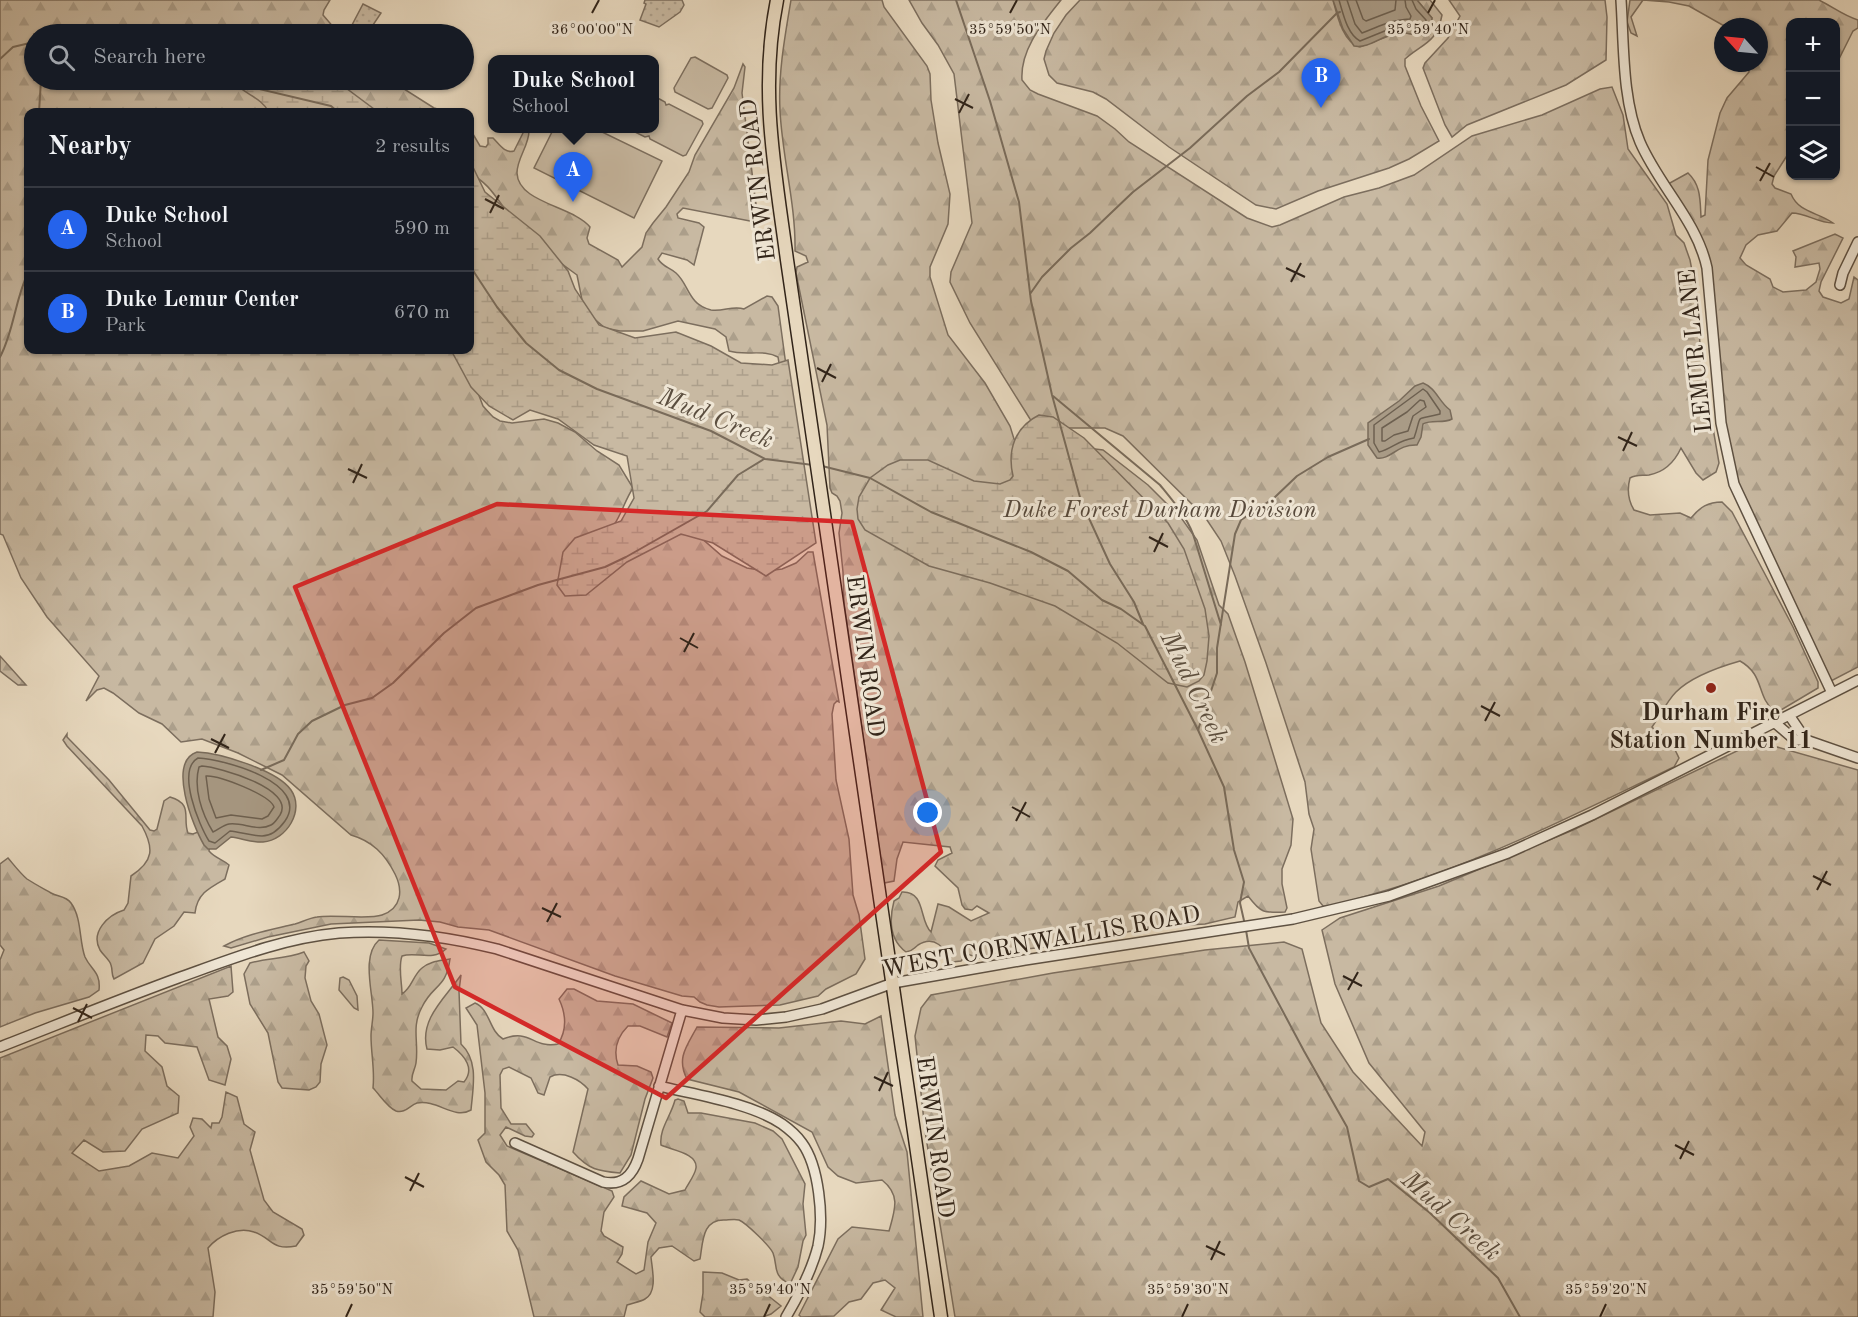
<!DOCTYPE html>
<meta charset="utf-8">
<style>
:root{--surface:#171b24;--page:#20242c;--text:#f1f3f6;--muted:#9ea1a6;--line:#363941;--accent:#2563eb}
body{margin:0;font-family:"Old Standard TT",serif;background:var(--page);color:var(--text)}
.controls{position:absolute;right:18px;top:18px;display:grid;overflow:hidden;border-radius:12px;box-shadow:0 2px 4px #0004}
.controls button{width:54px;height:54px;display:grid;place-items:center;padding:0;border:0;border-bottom:2px solid var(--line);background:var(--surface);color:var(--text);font:30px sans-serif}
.compass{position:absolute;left:1714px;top:18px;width:54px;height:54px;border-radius:50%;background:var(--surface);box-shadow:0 2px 4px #0004;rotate:297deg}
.you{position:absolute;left:928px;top:813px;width:21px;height:21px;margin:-15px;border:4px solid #fff;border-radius:50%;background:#1a73e8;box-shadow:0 0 0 9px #1a73e833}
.badge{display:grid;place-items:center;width:39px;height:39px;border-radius:50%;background:var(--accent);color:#fff;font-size:20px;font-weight:700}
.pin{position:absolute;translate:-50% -50px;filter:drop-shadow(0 2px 3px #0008)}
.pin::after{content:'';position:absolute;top:32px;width:21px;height:18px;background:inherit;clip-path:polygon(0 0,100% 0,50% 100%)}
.popup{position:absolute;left:488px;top:55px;width:171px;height:78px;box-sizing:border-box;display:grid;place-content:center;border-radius:12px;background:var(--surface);filter:drop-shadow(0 2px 4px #0005);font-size:20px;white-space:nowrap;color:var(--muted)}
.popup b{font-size:22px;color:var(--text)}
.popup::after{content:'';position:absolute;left:50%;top:100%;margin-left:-12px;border:12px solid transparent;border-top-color:var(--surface)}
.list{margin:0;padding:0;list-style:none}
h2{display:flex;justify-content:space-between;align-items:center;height:78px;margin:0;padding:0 24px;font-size:26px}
h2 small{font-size:20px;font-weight:400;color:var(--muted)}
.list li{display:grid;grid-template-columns:39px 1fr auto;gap:18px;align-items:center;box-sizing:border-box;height:84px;padding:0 24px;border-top:2px solid var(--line)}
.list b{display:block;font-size:22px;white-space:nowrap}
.list p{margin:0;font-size:20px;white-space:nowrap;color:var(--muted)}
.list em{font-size:20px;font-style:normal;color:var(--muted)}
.icon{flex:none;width:33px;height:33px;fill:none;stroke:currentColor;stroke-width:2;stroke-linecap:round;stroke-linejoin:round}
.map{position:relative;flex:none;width:1858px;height:1317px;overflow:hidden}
.search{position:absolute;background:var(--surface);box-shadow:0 2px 4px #0004;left:24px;top:24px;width:450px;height:66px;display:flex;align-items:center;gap:15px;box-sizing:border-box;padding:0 21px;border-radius:33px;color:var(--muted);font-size:22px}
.panel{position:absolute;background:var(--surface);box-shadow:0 2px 4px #0004;left:24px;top:108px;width:450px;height:246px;border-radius:12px}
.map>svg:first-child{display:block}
.green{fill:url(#green-dots);stroke:#7c6e5e;stroke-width:1.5}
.forest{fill:url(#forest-firs);stroke:#7c6e5e;stroke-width:1.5}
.wetland{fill:url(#wetland-marsh);stroke:#7c6e5e;stroke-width:1.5}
.pitch{fill:#c8b9a2;stroke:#7c6e5e;stroke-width:1.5}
.water{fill:#a99b86;stroke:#796b5a;stroke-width:1.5}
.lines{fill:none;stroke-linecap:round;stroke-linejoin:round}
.shore{stroke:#6d6050;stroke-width:1.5}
.stream{stroke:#796b5a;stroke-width:2}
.minor-casing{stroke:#5e5142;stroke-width:12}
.major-casing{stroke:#312419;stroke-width:15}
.minor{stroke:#efe6d5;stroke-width:9}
.major{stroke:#e7d8be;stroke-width:12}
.marked{fill:#d62828;fill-opacity:0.2;stroke:#d62828;stroke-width:4.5;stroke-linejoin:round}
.ticks{fill:none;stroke:#312419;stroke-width:2}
.poi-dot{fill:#8f2418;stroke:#efe6d5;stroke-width:2}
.labels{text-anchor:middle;stroke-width:6;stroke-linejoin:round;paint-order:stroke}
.street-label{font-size:24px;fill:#312419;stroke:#efe6d5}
.park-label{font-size:24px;font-style:italic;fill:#57493b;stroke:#efe6d5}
.poi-label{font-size:24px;font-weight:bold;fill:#312419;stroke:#efe6d5}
.water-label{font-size:26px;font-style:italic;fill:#5b4e3f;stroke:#efe6d5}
.ticks-label{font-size:15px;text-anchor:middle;fill:#312419;stroke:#efe6d5;stroke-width:6;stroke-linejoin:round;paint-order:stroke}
</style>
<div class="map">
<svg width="1858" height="1317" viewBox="0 0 1858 1317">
<defs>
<pattern id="green-dots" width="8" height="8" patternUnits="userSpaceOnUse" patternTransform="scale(1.5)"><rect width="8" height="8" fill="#c8b9a2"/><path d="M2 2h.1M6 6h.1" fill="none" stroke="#ac9f8b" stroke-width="1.8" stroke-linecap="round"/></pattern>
<pattern id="forest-firs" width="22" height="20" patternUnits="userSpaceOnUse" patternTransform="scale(1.5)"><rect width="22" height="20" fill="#c8b9a2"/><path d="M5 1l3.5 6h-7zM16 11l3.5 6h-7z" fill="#ac9f8b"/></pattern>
<pattern id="wetland-marsh" width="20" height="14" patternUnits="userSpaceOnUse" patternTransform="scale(1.5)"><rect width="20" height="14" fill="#c8b9a2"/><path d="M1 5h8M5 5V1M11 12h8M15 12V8" fill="none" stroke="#ac9f8b"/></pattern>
</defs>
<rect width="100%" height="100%" fill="#e7d8be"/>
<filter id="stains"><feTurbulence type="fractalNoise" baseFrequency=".00333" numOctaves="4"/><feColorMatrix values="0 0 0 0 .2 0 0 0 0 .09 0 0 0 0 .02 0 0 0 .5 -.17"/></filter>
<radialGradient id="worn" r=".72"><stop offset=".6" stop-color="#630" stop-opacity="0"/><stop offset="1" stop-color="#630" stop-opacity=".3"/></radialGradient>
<path class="green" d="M 645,0 L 682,0 L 684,5 L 680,12 L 659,27 L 640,20 L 646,4 L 644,3 Z
M 363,4 L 381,13 L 367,34 L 351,27 Z"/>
<path class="forest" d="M 0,0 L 330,0 L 324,10 L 323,15 L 335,29 L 343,34 L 34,34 L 34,80 L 390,80 L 434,108 L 448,112 L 28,112 L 28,350 L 454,350 L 475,385 L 483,406 L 493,417 L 500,421 L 512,423 L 544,419 L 558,423 L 575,432 L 597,451 L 619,465 L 633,488 C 625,500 622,513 614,525 L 646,510 L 700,537 L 722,556 L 747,568 L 766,571 L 782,569 L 796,563 L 808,552 L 813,552 L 839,702 L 837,701 L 834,704 L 832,714 L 836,780 L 849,839 L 853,895 L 859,915 L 865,959 L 856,974 L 826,989 L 818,996 L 780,1005 L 719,1007 L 707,1005 L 700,1002 L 694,997 L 682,996 L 615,976 L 489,930 L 458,927 L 440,922 L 419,920 L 331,924 L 268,937 L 231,948 L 224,946 C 246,934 270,930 295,924 C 302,922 309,918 317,917 C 333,914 368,920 382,915 C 402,908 403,890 395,874 C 385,854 372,841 351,835 L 282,775 L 238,753 L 202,739 L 181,742 L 162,724 L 139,713 L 113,693 L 104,688 L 97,690 L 86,701 L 99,676 L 47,617 L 21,578 L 3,535 L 0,534 Z
M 791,0 L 882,0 L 884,7 L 927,66 L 930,74 L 931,100 L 938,143 L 950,194 L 948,224 L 930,267 L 930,277 L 948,335 L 985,383 L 1010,426 L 1014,439 L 1028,447 L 1079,447 L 1103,450 L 1148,485 L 1182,519 L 1197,540 L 1219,605 L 1228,614 L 1245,662 L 1293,819 L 1291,845 L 1282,869 L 1282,884 L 1287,908 L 1285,912 C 1263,913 1261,913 1248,896 L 1238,902 L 1235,917 L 1205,924 L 1154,927 L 1044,947 L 1000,952 L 983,959 L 967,954 L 961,961 L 952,962 C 945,949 935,934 918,945 C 913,949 913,951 906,952 C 890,940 889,920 894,901 L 899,898 L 902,892 C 926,891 919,921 931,932 L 938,904 L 949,907 L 971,921 L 989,913 L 977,906 L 972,910 L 965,909 L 962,905 L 958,888 L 935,866 L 938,860 L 952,853 L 950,847 L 903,842 L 897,859 L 894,881 L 884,883 L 844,603 L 843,572 L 839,533 L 842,513 L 840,501 L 837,496 L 832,493 L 830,488 L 827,425 L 796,273 L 797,267 L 808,262 L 806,256 L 795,251 C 796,204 782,157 780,110 C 778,73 785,36 791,0 Z
M 909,0 L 1061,0 C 1043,23 1020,49 1022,80 L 1030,90 L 1038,94 L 1097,116 L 1115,129 L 1129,142 L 1247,218 L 1272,227 L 1280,225 L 1344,197 L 1379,188 L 1414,175 L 1472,136 L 1542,115 L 1600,89 L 1612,87 L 1623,115 L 1628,149 L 1667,204 L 1676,235 L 1684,243 L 1690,260 L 1694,281 L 1702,364 L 1719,463 L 1716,472 L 1703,480 L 1696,473 L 1681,448 C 1675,461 1665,472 1649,475 C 1642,476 1637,474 1630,478 C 1627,489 1628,500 1634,510 L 1650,515 L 1680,513 L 1691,518 C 1700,507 1708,502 1722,502 L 1732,512 L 1793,627 L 1818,682 L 1818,688 L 1781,710 L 1774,711 C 1756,696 1765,675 1740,661 C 1719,667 1692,676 1676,692 C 1667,701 1660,716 1652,727 C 1657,733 1662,735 1668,740 C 1673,744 1676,752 1679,758 L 1674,767 C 1592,806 1510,848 1424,878 C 1394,889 1362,897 1332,906 L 1323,906 L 1319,901 L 1311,849 L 1314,829 L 1309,814 L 1305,782 L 1266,663 L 1235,576 L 1221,541 L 1205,517 L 1123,436 L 1105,428 L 1044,428 L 1037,425 L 1030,419 L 970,323 L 950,282 L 951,272 L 972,223 L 954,74 L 938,45 L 922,23 Z
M 1080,0 L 1333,0 C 1337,15 1343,43 1360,47 L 1399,32 L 1426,36 L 1432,18 L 1417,0 L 1430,0 L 1442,15 C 1437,43 1423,43 1405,59 L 1405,66 L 1421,106 L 1439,141 L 1409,159 L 1389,168 L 1318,191 L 1276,209 L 1256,205 L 1169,147 L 1106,99 L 1093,92 L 1057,83 L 1049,75 L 1044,59 L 1046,51 L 1054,33 L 1066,15 Z
M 1449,0 L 1605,0 L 1607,17 L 1606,60 L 1566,85 L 1467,125 L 1452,137 L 1445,125 L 1423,68 L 1425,63 L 1448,38 L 1460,16 Z
M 1630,0 L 1819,0 C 1833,7 1844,16 1858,20 L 1858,28 L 1853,31 L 1836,65 L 1836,22 L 1790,22 L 1790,151 L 1774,176 L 1772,184 L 1775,188 L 1791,194 C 1799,213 1818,212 1833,223 C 1818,223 1806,213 1792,213 L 1777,231 L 1758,235 L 1746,245 L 1740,258 L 1746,265 L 1770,279 L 1773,287 L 1783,292 L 1806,290 L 1816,282 L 1820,269 L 1819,263 L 1795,267 L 1796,257 L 1793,251 L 1835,234 L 1843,238 L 1821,282 L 1819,291 L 1823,297 L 1841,303 L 1849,299 L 1854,277 L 1858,280 L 1858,667 L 1831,681 L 1748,511 L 1734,472 L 1719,393 L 1705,248 L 1691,218 L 1668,184 L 1688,173 C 1701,185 1700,200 1701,217 L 1705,215 L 1708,160 L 1720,113 L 1727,98 L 1749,72 L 1748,63 L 1759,63 L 1759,27 L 1726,27 L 1689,6 L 1669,2 L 1643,0 L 1631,17 L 1637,36 L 1631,33 L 1627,22 Z
M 743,64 L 745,67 L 742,93 L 758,220 L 750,221 L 683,208 L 677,214 L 678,218 L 699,223 L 704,227 L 694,265 L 687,260 L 662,253 L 658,259 C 663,267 669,267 676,273 C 685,281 687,292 695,301 C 698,305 706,309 711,310 C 723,312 733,305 744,309 L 767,296 L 772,297 L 778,306 L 787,373 L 780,369 L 778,357 C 764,349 745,356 729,351 L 726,337 L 715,329 L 678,321 L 643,331 L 620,331 L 605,328 L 584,310 L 577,275 C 553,258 530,240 511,217 C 497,200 490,183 470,174 L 470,129 L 480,146 L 486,147 L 488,144 L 488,138 L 493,138 C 499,144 505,154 514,151 L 525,129 L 529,129 C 530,145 517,157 517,173 C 518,203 573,206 590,227 L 587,238 L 589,244 L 618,260 L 622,267 L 642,247 L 646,233 L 653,223 L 666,207 L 689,172 L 695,155 L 734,88 Z
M 0,656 L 26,685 L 18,685 L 0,671 Z
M 67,734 L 67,737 L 109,780 L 150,830 L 154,831 L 157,829 L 164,801 L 170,797 C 194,804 182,818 188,833 L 193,834 L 203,830 L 211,836 L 209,851 C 215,858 222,859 229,865 L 225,879 C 209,888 197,894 195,913 L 184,912 L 174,926 L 155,939 L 143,963 L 114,979 C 111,974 113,971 111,965 C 110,960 103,955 100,950 C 90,932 108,915 124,910 L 128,903 L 131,876 C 154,861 154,848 142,826 L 67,746 L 63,740 Z
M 1777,747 L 1858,770 L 1858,1317 L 955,1317 L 925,1131 L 915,1036 L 921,1008 L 931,995 L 1053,973 L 1205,950 L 1284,942 L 1302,949 L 1321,1023 L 1353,1072 L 1422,1146 L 1425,1132 L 1369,1063 L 1335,984 L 1322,930 L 1340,918 L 1439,886 L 1573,830 L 1743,748 Z
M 8,858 C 14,865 20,873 27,879 C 33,883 44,889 51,893 C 58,897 66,896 71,903 C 82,918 79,941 85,957 C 91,970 101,972 99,990 L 89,997 L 35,1013 L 0,1027 L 0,960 L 4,950 L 0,945 L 0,864 Z
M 379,940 L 429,943 L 446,949 C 432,962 416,951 402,956 C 398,967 402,983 402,994 C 412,988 413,975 422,968 C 430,961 440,961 450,959 C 446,989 433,984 422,1007 C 411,1027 419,1042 416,1063 C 415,1070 411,1074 412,1081 L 421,1089 L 446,1090 L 458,1081 L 464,1082 C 475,1069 465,1056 453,1047 L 440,1050 L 427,1049 C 419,1019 446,997 461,975 L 459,991 L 461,1044 C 479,1061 473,1087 471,1110 C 454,1120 437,1099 417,1103 C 410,1105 405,1114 396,1111 C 387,1107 380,1095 373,1088 C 375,1070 371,1054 371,1036 C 371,1028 373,1021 373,1013 C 373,992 361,956 379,940 Z
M 304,952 L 309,961 L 306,966 L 305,978 L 311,1001 L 319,1014 L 327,1045 L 321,1064 L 320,1082 L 316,1087 L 309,1090 L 282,1088 L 278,1082 L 268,1033 L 250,1004 L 244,974 L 250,963 C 268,958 286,959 304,952 Z
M 231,966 L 233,992 L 228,996 L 209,999 L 218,1037 L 227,1046 L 231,1059 L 225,1085 L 209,1080 L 197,1047 L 165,1043 L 158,1036 L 146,1035 L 145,1051 L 162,1067 L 167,1086 L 179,1096 L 178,1113 L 142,1129 L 125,1151 L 103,1152 L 84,1140 L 72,1153 L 99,1171 L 129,1166 L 152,1153 L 178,1158 L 194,1136 L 190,1127 L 193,1118 L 202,1119 L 211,1128 L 212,1123 L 219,1123 L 222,1117 L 226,1092 L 237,1097 L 244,1124 L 255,1132 L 250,1150 L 264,1200 L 273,1212 L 302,1229 L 304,1235 L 296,1246 C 272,1251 272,1238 254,1232 C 238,1226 218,1236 208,1248 L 215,1292 L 213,1317 L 0,1317 L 0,1058 Z
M 343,977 L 349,980 L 357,996 L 358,1010 L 354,1008 L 339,990 L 340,978 Z
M 567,989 L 574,989 L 597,1001 L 633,1004 L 672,1023 L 667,1037 L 640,1026 L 628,1026 C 617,1037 613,1050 618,1065 L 637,1066 L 651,1072 L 653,1078 L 645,1099 L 631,1155 L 620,1173 C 598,1171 589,1170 573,1152 L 588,1089 C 580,1080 563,1070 550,1077 L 544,1095 L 538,1093 L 531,1078 L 509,1067 L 503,1069 L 500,1075 L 501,1108 L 511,1124 L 526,1124 L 534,1134 L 532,1137 L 525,1136 L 506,1127 L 500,1135 L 507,1146 L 612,1191 L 614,1197 L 604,1212 L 601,1231 L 604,1236 L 623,1247 L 622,1254 L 617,1262 L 636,1274 L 644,1270 L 648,1242 L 656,1223 L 647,1213 L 622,1206 L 624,1197 L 641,1181 L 669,1194 L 685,1190 C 688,1184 695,1175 696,1168 C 698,1153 671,1150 661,1145 C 659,1129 671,1116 675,1100 L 678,1099 L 684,1101 L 688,1113 L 701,1113 L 755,1123 L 773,1131 L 782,1139 L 805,1184 L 803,1204 L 806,1235 L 803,1241 L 798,1267 L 790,1284 C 772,1276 778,1266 773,1253 C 770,1246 746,1223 739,1220 C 735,1219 728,1220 725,1220 C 702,1219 703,1242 700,1259 L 694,1261 L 672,1246 L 659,1248 L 651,1257 C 652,1269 658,1292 645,1299 C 640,1302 632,1303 627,1305 L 624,1317 L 534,1317 L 518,1250 L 507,1231 L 505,1185 L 499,1175 L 486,1162 L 478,1140 L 485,1133 L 485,1093 L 477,1025 L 466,1008 L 475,1003 C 490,1009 489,1031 503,1039 C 530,1028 533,1049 558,1044 C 567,1030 566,1014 559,999 Z
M 881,1016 L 895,1115 L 907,1152 L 923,1317 L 896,1317 L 881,1310 L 895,1288 L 885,1280 L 873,1283 L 861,1299 L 849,1302 L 834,1316 L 801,1317 L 799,1315 L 838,1239 L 852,1227 L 889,1231 C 895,1210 901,1195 882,1180 L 856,1183 L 838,1176 L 828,1167 L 812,1132 L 739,1092 L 687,1079 C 676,1058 687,1046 697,1027 L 779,1028 L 841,1021 L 865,1024 Z
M 703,1272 L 722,1273 L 739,1280 L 747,1279 L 781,1306 L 771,1314 L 763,1317 L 705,1317 L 700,1312 L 703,1293 Z"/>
<path class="wetland" d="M 232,80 L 344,80 L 346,88 L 378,112 L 269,112 C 260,96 244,95 232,80 Z
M 470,161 L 485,192 L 540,236 L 568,271 L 575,289 L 599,325 L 635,338 L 676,332 L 711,346 L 741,363 L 772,365 L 788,360 L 816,543 L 766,576 L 713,543 L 681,534 L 627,562 L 586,595 L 565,596 L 557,585 L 563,552 L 575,538 L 621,521 L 634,498 L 627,456 L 594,445 L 558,419 L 530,410 L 513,420 L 489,406 L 471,387 L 451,350 L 470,350 Z
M 1039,415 L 1053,417 L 1084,438 L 1168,523 L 1184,549 L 1205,609 L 1209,636 L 1207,661 L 1204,675 L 1199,681 L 1187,687 L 1168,683 L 1117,643 L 1055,606 L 990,583 L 929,566 L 865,530 L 858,519 L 857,509 L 859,497 L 870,478 L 888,465 L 900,460 L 928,460 L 974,481 L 1000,484 L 1010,480 L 1013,476 C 1007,450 1015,427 1039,415 Z"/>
<path class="pitch" d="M 695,57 L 727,75 L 728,78 L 712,108 L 708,109 L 675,92 L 674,88 L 691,58 Z
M 654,96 L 665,102 L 666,105 L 669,104 L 702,121 L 703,124 L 686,155 L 683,156 L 650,139 L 649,136 L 645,137 L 629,129 L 654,128 Z
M 554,128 L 596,129 L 662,161 L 634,218 L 534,168 Z"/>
<path class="water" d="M 1333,0 L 1417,0 L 1432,18 L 1430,34 C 1420,38 1407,31 1396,33 C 1381,36 1369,49 1354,46 L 1343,29 Z
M 1423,383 C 1436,388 1439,402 1450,410 L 1452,419 C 1443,424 1432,419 1423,424 L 1421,437 L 1417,445 C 1397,444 1391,460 1377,458 L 1368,445 L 1368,423 L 1399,401 L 1415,386 Z
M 197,752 C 220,753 277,770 291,790 C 305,810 287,840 263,842 C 253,843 241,838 231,837 L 216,849 L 208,849 L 204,845 C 193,826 167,762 197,752 Z"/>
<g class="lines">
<path class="shore" d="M 1339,0 C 1343,13 1347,34 1360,41 L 1397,26 L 1425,29 L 1426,20 L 1416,9 L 1412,0
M 1347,0 L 1355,24 L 1362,33 C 1383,25 1387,21 1410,19 L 1411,16 L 1406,7 L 1405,0
M 1356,0 L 1363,19 L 1366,21 L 1395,10 L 1396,0
M 1423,389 L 1427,392 L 1440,411 L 1440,414 C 1413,421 1423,412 1414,438 C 1398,440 1392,449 1379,452 L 1374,443 L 1374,425 Z
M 1420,400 L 1424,401 L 1426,407 L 1413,416 L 1408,431 L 1394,435 L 1385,441 L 1382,441 L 1382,428 L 1407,412 Z
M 198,758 C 224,759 311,783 285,821 C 280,828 272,836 262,836 C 252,836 240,832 230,831 L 215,843 L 209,841 C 199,825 176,770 198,758 Z
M 202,766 C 219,767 296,789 280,815 C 277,819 275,823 271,825 C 258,832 243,822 229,824 C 223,825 218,830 213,832 C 202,814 193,788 199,767 Z
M 206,776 C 219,775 270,795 274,807 L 268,816 L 262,819 L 231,815 L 216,818 L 209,799 Z"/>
<path class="stream" d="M 956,0 L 990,101 L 1019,202 L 1031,301 L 1052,395 L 1081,501 L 1110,564 L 1134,602 L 1143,624
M 0,59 L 13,47 L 34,42
M 130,80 L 138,85 L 157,80
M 221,80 L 331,106 L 338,112
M 39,112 L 41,80
M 470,266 L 497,307 L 526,343 L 559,370 L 597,389 L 711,431 L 765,459 L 813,465
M 1030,294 L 1042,277 L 1071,248 L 1090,233 L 1133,192 L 1190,148 L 1247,96 L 1279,72 L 1337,13 L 1340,12
M 0,357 C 14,331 15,299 28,273
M 1053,396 L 1160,485 C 1173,501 1186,516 1193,534 L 1221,625
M 822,466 L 870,478 L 931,512 L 1031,552 L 1068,571 L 1102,600 L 1121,609 L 1145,626 L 1198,730 L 1224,787 L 1234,850 L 1244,882 L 1240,903 L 1245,925
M 1198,730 L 1217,673 L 1217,648 L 1235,534 L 1241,520 L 1274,498 L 1297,476 L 1328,457 L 1369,439
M 261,770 L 284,760 L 298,734 L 312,721 L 345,705 L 372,698 L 393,683 L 444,633 L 476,608 L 538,585 L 605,567 L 626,557 L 707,511 L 738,475 L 764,459
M 1246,930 L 1249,948 L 1304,1051 L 1347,1127 L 1359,1181 L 1369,1187 L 1388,1179 L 1430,1213 L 1498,1278 L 1520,1317"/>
<defs>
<path id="minor" d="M 1621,0 C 1624,45 1622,100 1640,142 C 1659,186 1697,221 1707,268 L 1721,423 L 1734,484 L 1832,693
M 1840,285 L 1843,273 L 1858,242
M 1789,715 L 1806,740
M 1774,722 L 1795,740 L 1806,740 L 1858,758
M 0,1047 C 59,1024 118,1000 178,978 C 231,959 283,938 339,933 C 393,929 445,936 497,949 L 682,1010 L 723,1018 L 756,1020 L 786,1017 L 822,1009 L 893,983 L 1025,960 L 1293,919 L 1389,896 L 1508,853 L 1592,815 L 1858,680
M 659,1086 C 696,1095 751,1103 782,1124 C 789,1129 797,1136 802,1143 C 819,1166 824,1218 818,1246 C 812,1270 799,1295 786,1317
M 515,1143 L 603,1182 C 622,1186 632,1176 638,1159 L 682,1010"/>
<path id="major" d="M 777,0 C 759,91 775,170 787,260 L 941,1317"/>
</defs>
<use href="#minor" class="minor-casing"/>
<use href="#major" class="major-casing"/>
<use href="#minor" class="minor"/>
<use href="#major" class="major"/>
</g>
<path class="marked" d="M 497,504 L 852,522 L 941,852 L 666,1098 L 455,987 L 295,587 Z"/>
<path class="ticks" d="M 592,13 L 599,0M 1010,13 L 1017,0M 1428,13 L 1435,0M 955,99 L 973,108M 959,113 L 969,94M 1756,167 L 1774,177M 1760,181 L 1770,163M 485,199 L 504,209M 490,213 L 499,195M 1286,268 L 1305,277M 1291,282 L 1301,263M 817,368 L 836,378M 822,382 L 831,364M 1618,437 L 1637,446M 1623,451 L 1632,432M 348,469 L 367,478M 353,483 L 362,464M 1149,537 L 1168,547M 1154,552 L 1163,533M 680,638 L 698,648M 684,652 L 694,633M 1481,706 L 1500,716M 1485,721 L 1495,702M 211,739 L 229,748M 215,753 L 225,734M 1012,807 L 1030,817M 1016,821 L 1026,802M 1813,876 L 1831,885M 1817,890 L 1827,871M 542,908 L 561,917M 547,922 L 557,903M 1343,976 L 1362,986M 1348,990 L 1358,972M 73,1008 L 92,1018M 78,1022 L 87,1004M 874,1077 L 893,1086M 879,1091 L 888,1072M 1675,1145 L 1694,1155M 1680,1159 L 1689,1141M 405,1177 L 424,1187M 410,1191 L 419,1173M 1206,1246 L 1225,1255M 1211,1260 L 1220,1241M 346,1317 L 352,1304M 764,1317 L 770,1304M 1182,1317 L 1188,1304M 1600,1317 L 1606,1304"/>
<circle class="poi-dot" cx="1711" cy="688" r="6"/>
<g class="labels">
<g class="street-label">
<text transform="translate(757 180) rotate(-97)" y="8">ERWIN ROAD</text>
<text transform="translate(1695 351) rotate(-96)" y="8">LEMUR LANE</text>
<text transform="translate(866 656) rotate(82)" y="8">ERWIN ROAD</text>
<text transform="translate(1041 941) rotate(-10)" y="8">WEST CORNWALLIS ROAD</text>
<text transform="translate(936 1137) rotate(82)" y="8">ERWIN ROAD</text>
</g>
<g class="park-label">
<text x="1160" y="517">Duke Forest Durham Division</text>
</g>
<g class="poi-label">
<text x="1711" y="720">Durham Fire<tspan x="1711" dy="28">Station Number 11</tspan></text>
</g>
<g class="water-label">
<text transform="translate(716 417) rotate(22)" y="9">Mud Creek</text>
<text transform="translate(1195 687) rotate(64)" y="9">Mud Creek</text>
<text transform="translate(1452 1215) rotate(41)" y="9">Mud Creek</text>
</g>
</g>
<g class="ticks-label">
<text x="592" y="34">36°00'00"N</text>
<text x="1010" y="34">35°59'50"N</text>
<text x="1428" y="34">35°59'40"N</text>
<text x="352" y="1294">35°59'50"N</text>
<text x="770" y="1294">35°59'40"N</text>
<text x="1188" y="1294">35°59'30"N</text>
<text x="1606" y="1294">35°59'20"N</text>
</g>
<rect width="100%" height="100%" filter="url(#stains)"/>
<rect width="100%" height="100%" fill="url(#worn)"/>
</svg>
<div class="controls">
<button>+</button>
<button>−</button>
<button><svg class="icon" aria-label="layers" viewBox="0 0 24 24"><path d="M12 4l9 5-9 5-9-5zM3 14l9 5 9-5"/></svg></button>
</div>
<svg class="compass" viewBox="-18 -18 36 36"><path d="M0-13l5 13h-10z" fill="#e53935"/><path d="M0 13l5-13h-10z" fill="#9ea1a6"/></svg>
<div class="you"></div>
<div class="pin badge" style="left:573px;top:202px">A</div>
<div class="popup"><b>Duke School</b>School</div>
<div class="pin badge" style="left:1321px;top:108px">B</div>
<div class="search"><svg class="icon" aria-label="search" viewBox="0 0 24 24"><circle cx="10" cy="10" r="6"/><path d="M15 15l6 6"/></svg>Search here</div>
<section class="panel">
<h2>Nearby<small>2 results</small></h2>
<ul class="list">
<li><span class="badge">A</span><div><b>Duke School</b><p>School</p></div><em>590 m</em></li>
<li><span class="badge">B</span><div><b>Duke Lemur Center</b><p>Park</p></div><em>670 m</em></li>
</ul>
</section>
</div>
